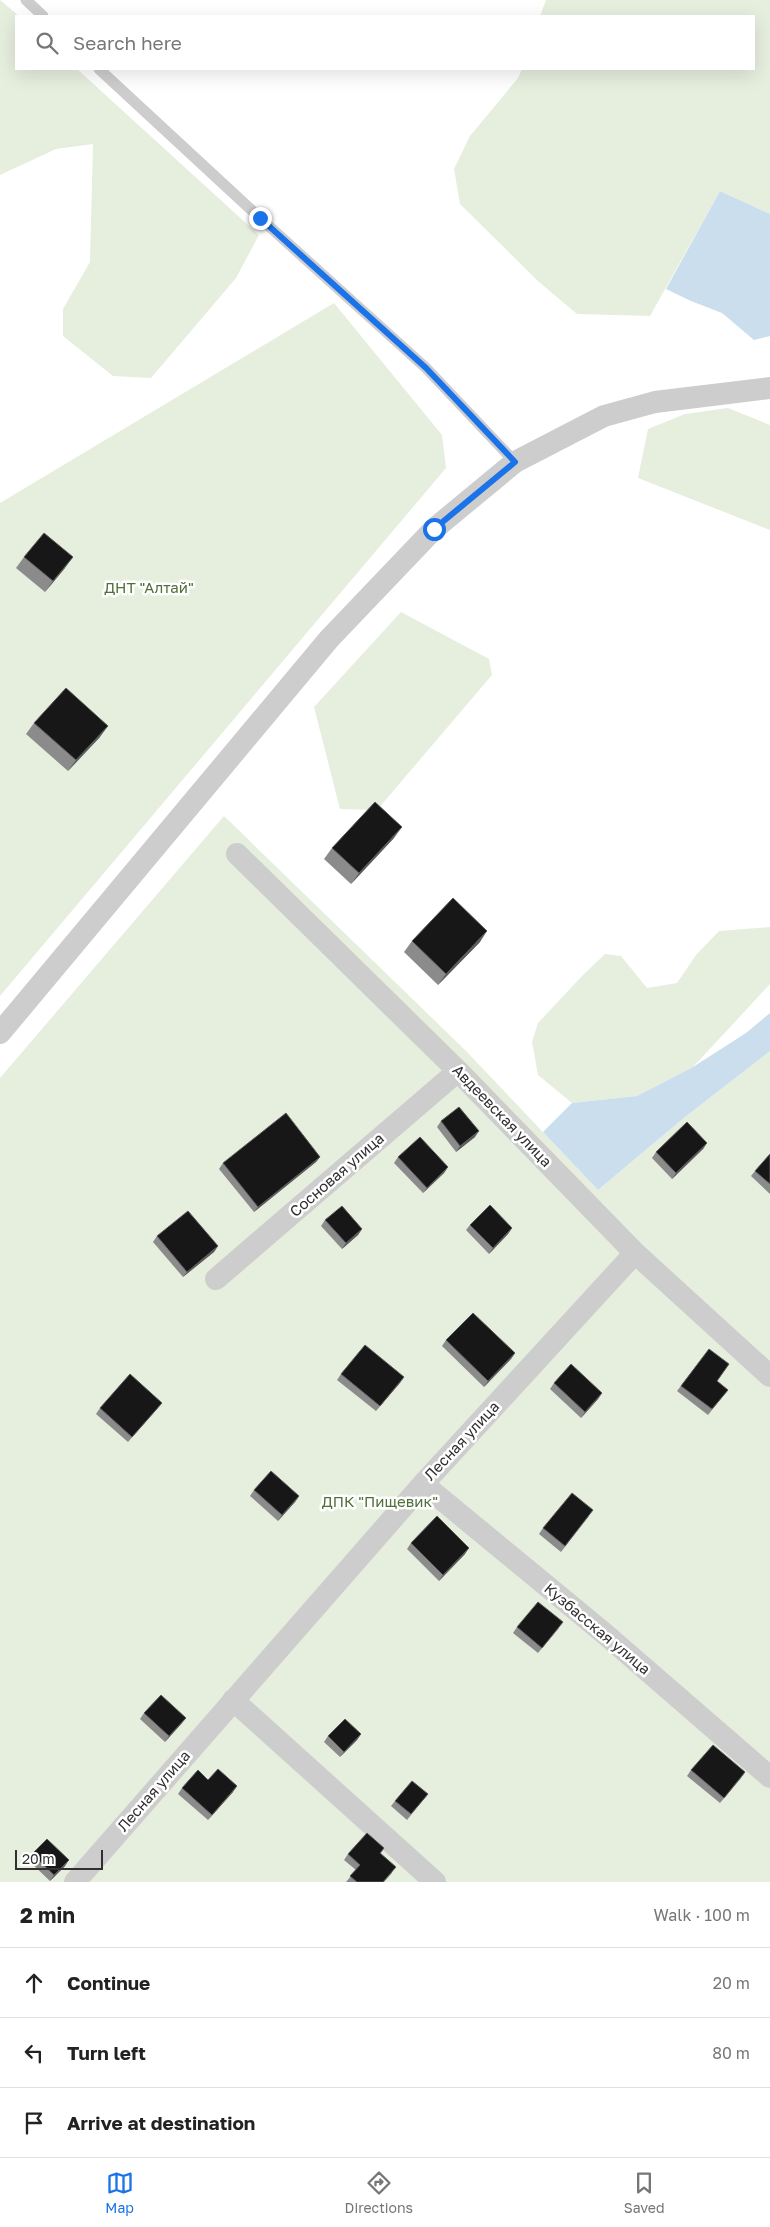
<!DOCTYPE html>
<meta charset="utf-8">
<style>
:root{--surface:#fff;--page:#f6f6f6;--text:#222;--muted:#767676;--line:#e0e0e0;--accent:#1a73e8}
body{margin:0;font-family:"Golos Text",sans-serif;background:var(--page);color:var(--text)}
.scale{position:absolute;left:15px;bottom:12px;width:88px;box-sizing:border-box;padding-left:5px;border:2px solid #303030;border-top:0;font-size:14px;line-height:18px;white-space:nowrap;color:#303030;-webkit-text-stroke:4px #fff;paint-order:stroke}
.stop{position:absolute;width:15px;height:15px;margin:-11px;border:4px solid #1a73e8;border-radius:50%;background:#fff}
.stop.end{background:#1a73e8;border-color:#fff;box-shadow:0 1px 5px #0008}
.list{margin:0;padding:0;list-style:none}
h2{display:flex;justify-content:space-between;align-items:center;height:65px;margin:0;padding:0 20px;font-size:21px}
h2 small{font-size:16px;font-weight:400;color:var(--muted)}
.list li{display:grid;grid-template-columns:32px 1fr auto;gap:15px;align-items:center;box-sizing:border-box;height:70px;padding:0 20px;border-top:1px solid var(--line)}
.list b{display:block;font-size:19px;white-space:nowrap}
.list em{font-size:16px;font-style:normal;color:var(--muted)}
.icon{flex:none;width:28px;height:28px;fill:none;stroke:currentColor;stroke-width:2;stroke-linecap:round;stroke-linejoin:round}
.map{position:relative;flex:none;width:770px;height:1882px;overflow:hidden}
.search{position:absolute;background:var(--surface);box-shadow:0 5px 20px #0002;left:15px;right:15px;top:15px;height:55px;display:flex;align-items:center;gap:12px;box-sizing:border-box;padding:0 18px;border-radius:0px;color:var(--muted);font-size:19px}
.sheet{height:275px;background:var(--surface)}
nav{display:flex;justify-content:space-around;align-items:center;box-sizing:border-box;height:70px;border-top:1px solid var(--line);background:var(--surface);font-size:14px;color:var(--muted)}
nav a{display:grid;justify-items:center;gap:2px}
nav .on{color:var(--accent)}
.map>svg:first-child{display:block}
.green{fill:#e6eede}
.water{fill:#cadeee}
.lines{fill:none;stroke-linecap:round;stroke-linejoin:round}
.service{stroke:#cdcdcd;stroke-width:11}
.minor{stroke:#cdcdcd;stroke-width:22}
.wall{fill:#8b8b8b}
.shaded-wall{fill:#5d5d5d}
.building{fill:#171717;stroke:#5d5d5d}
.route{stroke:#1a73e8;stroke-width:6}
.labels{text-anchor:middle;stroke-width:5;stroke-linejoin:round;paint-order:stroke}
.park-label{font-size:15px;fill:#506f3b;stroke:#fff}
.street-label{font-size:15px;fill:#303030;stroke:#fff}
</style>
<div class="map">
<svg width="770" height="1882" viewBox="0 0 770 1882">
<rect width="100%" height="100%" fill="#fff"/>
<path class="green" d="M 0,0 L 19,16 L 16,16 L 16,69 L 77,69 L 259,235 L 236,278 L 151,378 L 113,376 L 63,336 L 63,309 L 90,262 L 93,144 L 56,149 L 0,175 Z
M 546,0 L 770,0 L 770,214 L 720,191 L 650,316 L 577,314 L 539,282 L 460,204 L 454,169 L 470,136 L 518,78 L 522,69 L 754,69 L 754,16 L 540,16 Z
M 334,303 L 442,435 L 446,468 L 0,996 L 0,503 Z
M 728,408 L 770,425 L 770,530 L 638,478 L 648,429 L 685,414 Z
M 401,612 L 489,659 L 492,675 L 377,810 L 340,809 L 314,707 Z
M 224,816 L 465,1050 L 598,1190 L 685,1117 L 770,1051 L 770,1882 L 0,1882 L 0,1078 Z
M 770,927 L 770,984 L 693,1067 L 637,1096 L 572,1103 L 538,1075 L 532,1042 L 538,1023 L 583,975 L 605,954 L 621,956 L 647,988 L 677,983 L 696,955 L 719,931 Z"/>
<path class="water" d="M 720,191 L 770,214 L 770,336 L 754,340 L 722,313 L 691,301 L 666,289 Z
M 770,1013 L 770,1051 L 685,1117 L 598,1190 L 543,1132 L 572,1103 L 637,1096 L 693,1067 L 746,1033 Z"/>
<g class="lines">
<path class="service" d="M 26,0 L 43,16
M 99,69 L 260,218 L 426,368 L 515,462"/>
<path class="minor" d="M 237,854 L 458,1071 L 635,1253 L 770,1376
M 0,1033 L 329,639 L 434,529 L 515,462 L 604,416 L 655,402 L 770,388
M 216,1279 L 458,1071
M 423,1484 L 605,1634 L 770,1777
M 233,1700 L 435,1882
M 75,1882 L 423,1484 L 635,1253"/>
</g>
<path class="wall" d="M 24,557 L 65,568 L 45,592 L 16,568 Z
M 34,723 L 100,737 L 68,771 L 26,734 Z
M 394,838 L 351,884 L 324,859 L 332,848 Z
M 412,941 L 480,942 L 438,985 L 404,952 Z
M 441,1121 L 475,1137 L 456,1152 L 437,1127 Z
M 707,1143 L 703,1149 L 672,1179 L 652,1158 L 656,1152 Z
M 770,1154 L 770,1194 L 751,1176 L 755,1171 Z
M 320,1157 L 316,1162 L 254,1212 L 219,1169 L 223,1163 Z
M 398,1157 L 448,1167 L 444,1173 L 423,1193 L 394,1163 Z
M 325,1220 L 362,1229 L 358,1235 L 342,1249 L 321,1226 Z
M 470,1225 L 512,1228 L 508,1234 L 489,1254 L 466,1230 Z
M 157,1236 L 218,1246 L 214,1252 L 183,1277 L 153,1242 Z
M 446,1340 L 515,1353 L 511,1359 L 484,1387 L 442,1346 Z
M 709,1349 L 717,1381 L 728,1390 L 708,1415 L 677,1391 Z
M 341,1374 L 404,1377 L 376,1411 L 337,1380 Z
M 554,1383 L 602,1393 L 598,1399 L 581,1418 L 550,1389 Z
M 100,1408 L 158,1408 L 128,1442 L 96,1414 Z
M 254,1490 L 299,1496 L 295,1502 L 278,1521 L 250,1496 Z
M 589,1516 L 561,1552 L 539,1534 L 543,1528 Z
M 411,1543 L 465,1554 L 439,1581 L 407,1549 Z
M 517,1627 L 559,1628 L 538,1653 L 513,1633 Z
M 144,1713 L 182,1723 L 165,1742 L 140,1719 Z
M 361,1734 L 357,1740 L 340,1757 L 324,1742 L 328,1736 Z
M 691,1770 L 745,1772 L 720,1803 L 687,1776 Z
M 208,1780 L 233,1792 L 208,1820 L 178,1794 L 182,1788 Z
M 428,1794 L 407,1820 L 391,1806 L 395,1801 Z
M 384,1848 L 381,1853 L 392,1873 L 384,1882 L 346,1882 L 356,1870 L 344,1860 L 348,1854 Z
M 32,1854 L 65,1866 L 50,1881 L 28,1860 Z"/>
<path class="shaded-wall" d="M 73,557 L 65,568 L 45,592 L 53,581 Z
M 108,726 L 100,737 L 68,771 L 76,760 Z
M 402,827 L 394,838 L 351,884 L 359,873 Z
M 487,931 L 480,942 L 438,985 L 446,974 Z
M 479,1131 L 475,1137 L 456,1152 L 460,1146 Z
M 707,1143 L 703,1149 L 672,1179 L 676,1173 Z
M 320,1157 L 316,1162 L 254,1212 L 258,1207 Z
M 448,1167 L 444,1173 L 423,1193 L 427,1188 Z
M 512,1228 L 508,1234 L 489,1254 L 493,1248 Z
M 362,1229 L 358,1235 L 342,1249 L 346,1243 Z
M 218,1246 L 214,1252 L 183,1277 L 187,1272 Z
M 515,1353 L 511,1359 L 484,1387 L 488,1381 Z
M 404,1377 L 400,1383 L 376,1411 L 380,1406 Z
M 602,1393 L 598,1399 L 581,1418 L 585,1412 Z
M 299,1496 L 295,1502 L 278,1521 L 282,1515 Z
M 469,1548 L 465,1554 L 439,1581 L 443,1575 Z
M 186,1718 L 182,1723 L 165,1742 L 169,1736 Z
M 361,1734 L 357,1740 L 340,1757 L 344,1752 Z
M 745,1772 L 741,1778 L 720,1803 L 724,1798 Z
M 237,1786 L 233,1792 L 208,1820 L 212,1815 Z
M 69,1860 L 65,1866 L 50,1881 L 54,1875 Z"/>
<path class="building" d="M 44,533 L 73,557 L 53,581 L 24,557 Z
M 66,688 L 108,726 L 76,760 L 34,723 Z
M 375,802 L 402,827 L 359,873 L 332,848 Z
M 453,898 L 487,931 L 446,974 L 412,941 Z
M 459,1107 L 479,1131 L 460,1146 L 441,1121 Z
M 286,1113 L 320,1157 L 258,1207 L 223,1163 Z
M 687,1122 L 707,1143 L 676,1173 L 656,1152 Z
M 420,1137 L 448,1167 L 427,1188 L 398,1157 Z
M 770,1154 L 770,1184 L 755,1171 Z
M 490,1205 L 512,1228 L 493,1248 L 470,1225 Z
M 342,1206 L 362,1229 L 346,1243 L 325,1220 Z
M 188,1211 L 218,1246 L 187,1272 L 157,1236 Z
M 473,1313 L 515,1353 L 488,1381 L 446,1340 Z
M 365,1345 L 404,1377 L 380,1406 L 341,1374 Z
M 709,1349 L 729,1364 L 717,1381 L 728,1390 L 712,1409 L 681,1386 Z
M 571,1364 L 602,1393 L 585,1412 L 554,1383 Z
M 130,1374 L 162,1403 L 132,1437 L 100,1408 Z
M 271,1471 L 299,1496 L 282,1515 L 254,1490 Z
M 572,1493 L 593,1510 L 565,1546 L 543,1528 Z
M 437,1516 L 469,1548 L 443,1575 L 411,1543 Z
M 538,1602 L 563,1622 L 542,1648 L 517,1627 Z
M 161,1695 L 186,1718 L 169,1736 L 144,1713 Z
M 345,1719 L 361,1734 L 344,1752 L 328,1736 Z
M 713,1745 L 745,1772 L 724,1798 L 691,1770 Z
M 218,1769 L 237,1786 L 212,1815 L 182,1788 L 198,1770 L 208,1780 Z
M 412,1781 L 428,1794 L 411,1814 L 395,1801 Z
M 367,1833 L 384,1848 L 380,1853 L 396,1867 L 383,1882 L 357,1882 L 350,1876 L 360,1865 L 348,1854 Z
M 47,1839 L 69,1860 L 54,1875 L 32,1854 Z"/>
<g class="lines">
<path class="route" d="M 260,218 L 426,368 L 515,462 L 434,529"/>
</g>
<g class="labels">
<g class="park-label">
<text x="149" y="593">ДНТ "Алтай"</text>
<text x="380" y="1507">ДПК "Пищевик"</text>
</g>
<g class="street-label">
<text transform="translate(502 1116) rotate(46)" y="5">Авдеевская улица</text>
<text transform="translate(337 1175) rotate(-41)" y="5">Сосновая улица</text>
<text transform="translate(462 1441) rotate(-47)" y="5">Лесная улица</text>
<text transform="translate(597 1629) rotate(40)" y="5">Кузбасская улица</text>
<text transform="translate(154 1791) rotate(-49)" y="5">Лесная улица</text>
</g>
</g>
</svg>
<div class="scale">20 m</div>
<div class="stop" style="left:434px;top:529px"></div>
<div class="stop end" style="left:260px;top:218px"></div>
<div class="search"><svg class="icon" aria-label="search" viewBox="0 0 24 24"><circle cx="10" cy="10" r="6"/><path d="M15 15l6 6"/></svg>Search here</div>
</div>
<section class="sheet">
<h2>2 min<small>Walk · 100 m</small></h2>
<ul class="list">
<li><svg class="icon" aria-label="ahead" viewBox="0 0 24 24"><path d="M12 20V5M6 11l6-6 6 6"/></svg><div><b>Continue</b></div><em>20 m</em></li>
<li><svg class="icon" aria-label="left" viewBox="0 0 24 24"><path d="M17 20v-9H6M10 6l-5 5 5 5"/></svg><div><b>Turn left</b></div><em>80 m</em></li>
<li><svg class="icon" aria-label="arrive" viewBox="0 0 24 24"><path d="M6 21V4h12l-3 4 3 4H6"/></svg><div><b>Arrive at destination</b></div></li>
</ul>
</section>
<nav>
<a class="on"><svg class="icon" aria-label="map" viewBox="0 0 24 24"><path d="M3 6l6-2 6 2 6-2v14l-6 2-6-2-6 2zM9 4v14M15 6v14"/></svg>Map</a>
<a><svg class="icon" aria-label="directions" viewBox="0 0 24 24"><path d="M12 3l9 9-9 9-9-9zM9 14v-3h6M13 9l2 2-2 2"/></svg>Directions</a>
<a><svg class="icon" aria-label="saved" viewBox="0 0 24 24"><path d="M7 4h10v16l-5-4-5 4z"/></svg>Saved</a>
</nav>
